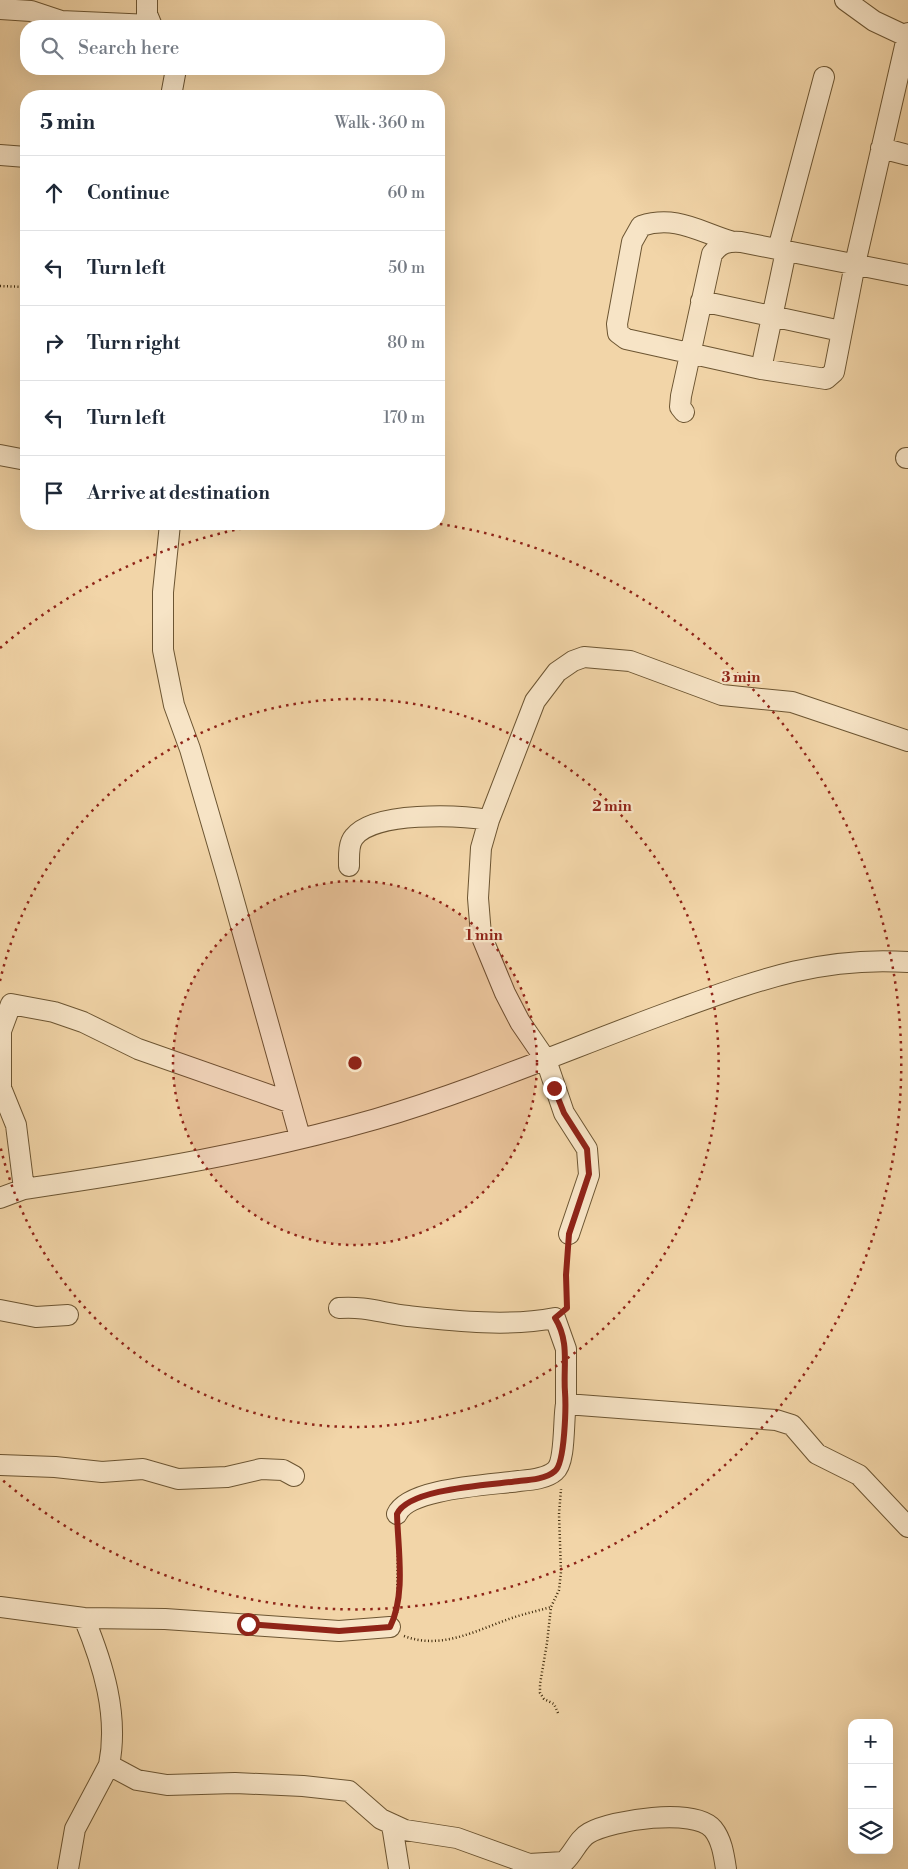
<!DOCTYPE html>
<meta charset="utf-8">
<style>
:root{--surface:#fff;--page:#f2f2f3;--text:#1f2937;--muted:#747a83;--line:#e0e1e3}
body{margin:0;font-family:"Libre Bodoni",serif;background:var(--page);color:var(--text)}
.controls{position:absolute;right:15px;bottom:15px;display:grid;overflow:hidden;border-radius:10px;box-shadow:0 5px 20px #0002}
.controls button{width:45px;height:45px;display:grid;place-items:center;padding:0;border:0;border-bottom:1px solid var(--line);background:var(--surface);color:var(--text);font:25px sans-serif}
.stop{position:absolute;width:15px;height:15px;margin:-11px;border:4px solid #8f2418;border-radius:50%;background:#fff}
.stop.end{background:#8f2418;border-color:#fff;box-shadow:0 1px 5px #0008}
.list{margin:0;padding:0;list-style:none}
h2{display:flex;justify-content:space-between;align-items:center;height:65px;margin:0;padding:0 20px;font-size:21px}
h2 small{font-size:16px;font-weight:400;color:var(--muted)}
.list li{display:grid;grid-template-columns:32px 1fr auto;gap:15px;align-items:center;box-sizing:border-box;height:75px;padding:0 20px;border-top:1px solid var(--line)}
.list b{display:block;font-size:19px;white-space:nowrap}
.list em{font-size:16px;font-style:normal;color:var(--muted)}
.icon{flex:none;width:28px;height:28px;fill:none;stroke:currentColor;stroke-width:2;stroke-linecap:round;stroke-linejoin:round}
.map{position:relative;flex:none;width:908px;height:1869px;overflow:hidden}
.search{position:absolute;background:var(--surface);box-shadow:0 5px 20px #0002;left:20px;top:20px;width:425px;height:55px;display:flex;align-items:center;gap:12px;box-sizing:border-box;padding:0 18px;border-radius:20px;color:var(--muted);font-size:19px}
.panel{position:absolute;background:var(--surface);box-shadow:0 5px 20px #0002;left:20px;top:90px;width:425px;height:440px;border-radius:20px}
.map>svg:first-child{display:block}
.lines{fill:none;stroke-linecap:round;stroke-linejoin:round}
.minor-casing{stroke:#6c5532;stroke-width:22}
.path{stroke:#3f2a0b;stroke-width:2.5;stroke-dasharray:1 2.5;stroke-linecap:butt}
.minor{stroke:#f7e4c6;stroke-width:20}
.route{stroke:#8f2418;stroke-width:6}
.ring{fill:none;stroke:#8f2418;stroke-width:2.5;stroke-dasharray:2.5 5}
.centre{fill:#8f2418;stroke:#f7e4c6;stroke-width:2.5}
.ring-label{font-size:15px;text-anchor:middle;font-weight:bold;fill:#8f2418;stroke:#f7e4c6;stroke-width:4.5;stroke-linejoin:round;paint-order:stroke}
</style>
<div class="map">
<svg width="908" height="1869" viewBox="0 0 908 1869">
<rect width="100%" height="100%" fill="#f2d5a8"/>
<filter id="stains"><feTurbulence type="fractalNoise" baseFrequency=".004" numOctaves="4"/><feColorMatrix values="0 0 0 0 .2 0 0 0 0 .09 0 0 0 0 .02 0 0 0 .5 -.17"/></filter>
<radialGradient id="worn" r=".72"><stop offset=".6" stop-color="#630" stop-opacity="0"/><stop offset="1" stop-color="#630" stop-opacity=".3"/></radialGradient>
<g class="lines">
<defs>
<path id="minor" d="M 147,0 L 147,14 L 152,26
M 845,0 L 874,21 L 908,37
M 0,9 L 31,11 L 61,21 L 151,25
M 171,96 L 176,69
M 881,148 L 908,155
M 0,155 L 26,157
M 730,241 C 698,231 675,215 641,226 L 632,242 L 617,324 L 618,333 L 626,339 L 761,369 L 826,379 L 834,372 L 855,264 L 908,33
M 778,249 L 824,77
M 701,301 L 841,331
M 761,369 L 786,251
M 684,412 L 680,407 L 681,396 L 712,254 C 720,243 728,241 741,242 L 908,275
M 0,455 L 26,460
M 906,458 L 908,458
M 170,524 L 163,592 L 163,650 L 174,705 L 190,749 L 227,876 L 300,1137
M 349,866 C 349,857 348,844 354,837 C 374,811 459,815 489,820
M 24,1189 L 16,1125 L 1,1088 L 1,1031 L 11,1004 L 54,1012 L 83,1022 L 138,1049 L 289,1102
M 0,1198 L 24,1189 C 141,1172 261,1152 376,1119 C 478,1089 576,1046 675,1010 C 756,981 820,956 908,962
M 569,1234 L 589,1175 L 587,1149 L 564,1113 L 546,1060 L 520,1022 L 505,993 L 481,935 L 478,898 L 481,848 L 489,820 L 535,701 L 557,672 L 573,661 L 584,657 L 630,661 L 722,695 L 792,702 L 908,741
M 339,1308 C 366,1306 382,1313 408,1316 C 455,1321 508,1327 555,1318 L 566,1349 L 566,1404
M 0,1310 L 36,1317 L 68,1315
M 0,1465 L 55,1467 L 102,1472 L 143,1469 L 178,1479 L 227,1477 L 261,1469 L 283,1470 L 294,1476
M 397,1514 C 408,1488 491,1485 519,1481 C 530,1480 546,1479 555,1471 C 566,1462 563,1418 566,1404 L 776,1420 L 792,1425 L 817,1454 L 859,1475 L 908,1527
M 0,1607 L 84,1618 L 165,1619 L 339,1631 L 390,1627
M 84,1618 C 103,1664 119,1715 109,1765 L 137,1780 L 167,1785 L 235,1783 L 303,1786 L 349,1791 L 381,1819 L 405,1830 L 457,1838 L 529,1864 L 564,1862 C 574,1853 578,1839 589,1833 C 612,1820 694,1807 713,1829 C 722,1840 724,1856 726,1869
M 392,1825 L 399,1869
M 68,1869 L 75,1829 L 109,1765"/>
</defs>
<use href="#minor" class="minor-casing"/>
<path class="path" d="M 0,286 L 26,287
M 567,1304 L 567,1250
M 397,1613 L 398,1531
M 404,1636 C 441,1650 475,1631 509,1619 C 523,1614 537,1611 551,1607
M 558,1713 L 554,1704 L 544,1699 L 540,1693 L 540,1684 L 547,1643 L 551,1607 L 559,1590 L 561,1572 L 559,1514 L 561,1489"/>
<use href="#minor" class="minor"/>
</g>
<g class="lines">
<path class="route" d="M 248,1624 L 339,1631 L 390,1627 C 406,1595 398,1550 397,1514 C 409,1488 491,1485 519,1481 C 530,1480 546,1479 555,1471 C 565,1463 566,1406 565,1392 C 563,1366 570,1342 555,1318 L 567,1308 L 566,1275 L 569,1234 L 589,1174 L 588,1162 L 587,1149 L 564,1113 L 554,1088"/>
</g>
<circle cx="355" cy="1063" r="182" fill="#8f2418" fill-opacity=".12"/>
<g class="ring">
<circle cx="355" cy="1063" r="182"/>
<path d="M0 981A364 364 0 1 1 0 1145"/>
<path d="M0 648A546 546 0 0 1 265 524M440 524A546 546 0 1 1 0 1478"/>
</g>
<circle cx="355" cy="1063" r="8" class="centre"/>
<g class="ring-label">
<text x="741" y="682">3 min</text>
<text x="612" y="811">2 min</text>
<text x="484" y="940">1 min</text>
</g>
<rect width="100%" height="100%" filter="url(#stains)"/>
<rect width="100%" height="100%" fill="url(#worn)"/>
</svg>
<div class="controls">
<button>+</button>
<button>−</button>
<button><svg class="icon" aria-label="layers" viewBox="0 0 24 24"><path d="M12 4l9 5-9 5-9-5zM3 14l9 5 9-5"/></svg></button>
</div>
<div class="stop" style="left:248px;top:1624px"></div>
<div class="stop end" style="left:554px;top:1088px"></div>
<div class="search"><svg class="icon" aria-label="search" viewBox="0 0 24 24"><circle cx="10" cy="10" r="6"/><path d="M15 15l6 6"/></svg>Search here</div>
<section class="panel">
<h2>5 min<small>Walk · 360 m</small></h2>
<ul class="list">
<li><svg class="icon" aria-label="ahead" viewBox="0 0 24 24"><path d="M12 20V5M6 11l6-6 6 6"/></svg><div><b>Continue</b></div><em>60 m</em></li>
<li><svg class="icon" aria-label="left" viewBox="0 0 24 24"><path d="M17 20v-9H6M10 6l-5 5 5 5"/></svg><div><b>Turn left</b></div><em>50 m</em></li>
<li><svg class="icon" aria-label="right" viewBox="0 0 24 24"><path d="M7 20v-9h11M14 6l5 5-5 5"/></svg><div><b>Turn right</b></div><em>80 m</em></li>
<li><svg class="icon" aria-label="left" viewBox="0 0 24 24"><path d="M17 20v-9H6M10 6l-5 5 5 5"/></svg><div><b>Turn left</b></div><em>170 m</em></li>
<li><svg class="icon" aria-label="arrive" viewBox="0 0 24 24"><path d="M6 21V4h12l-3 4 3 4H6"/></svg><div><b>Arrive at destination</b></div></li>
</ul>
</section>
</div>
